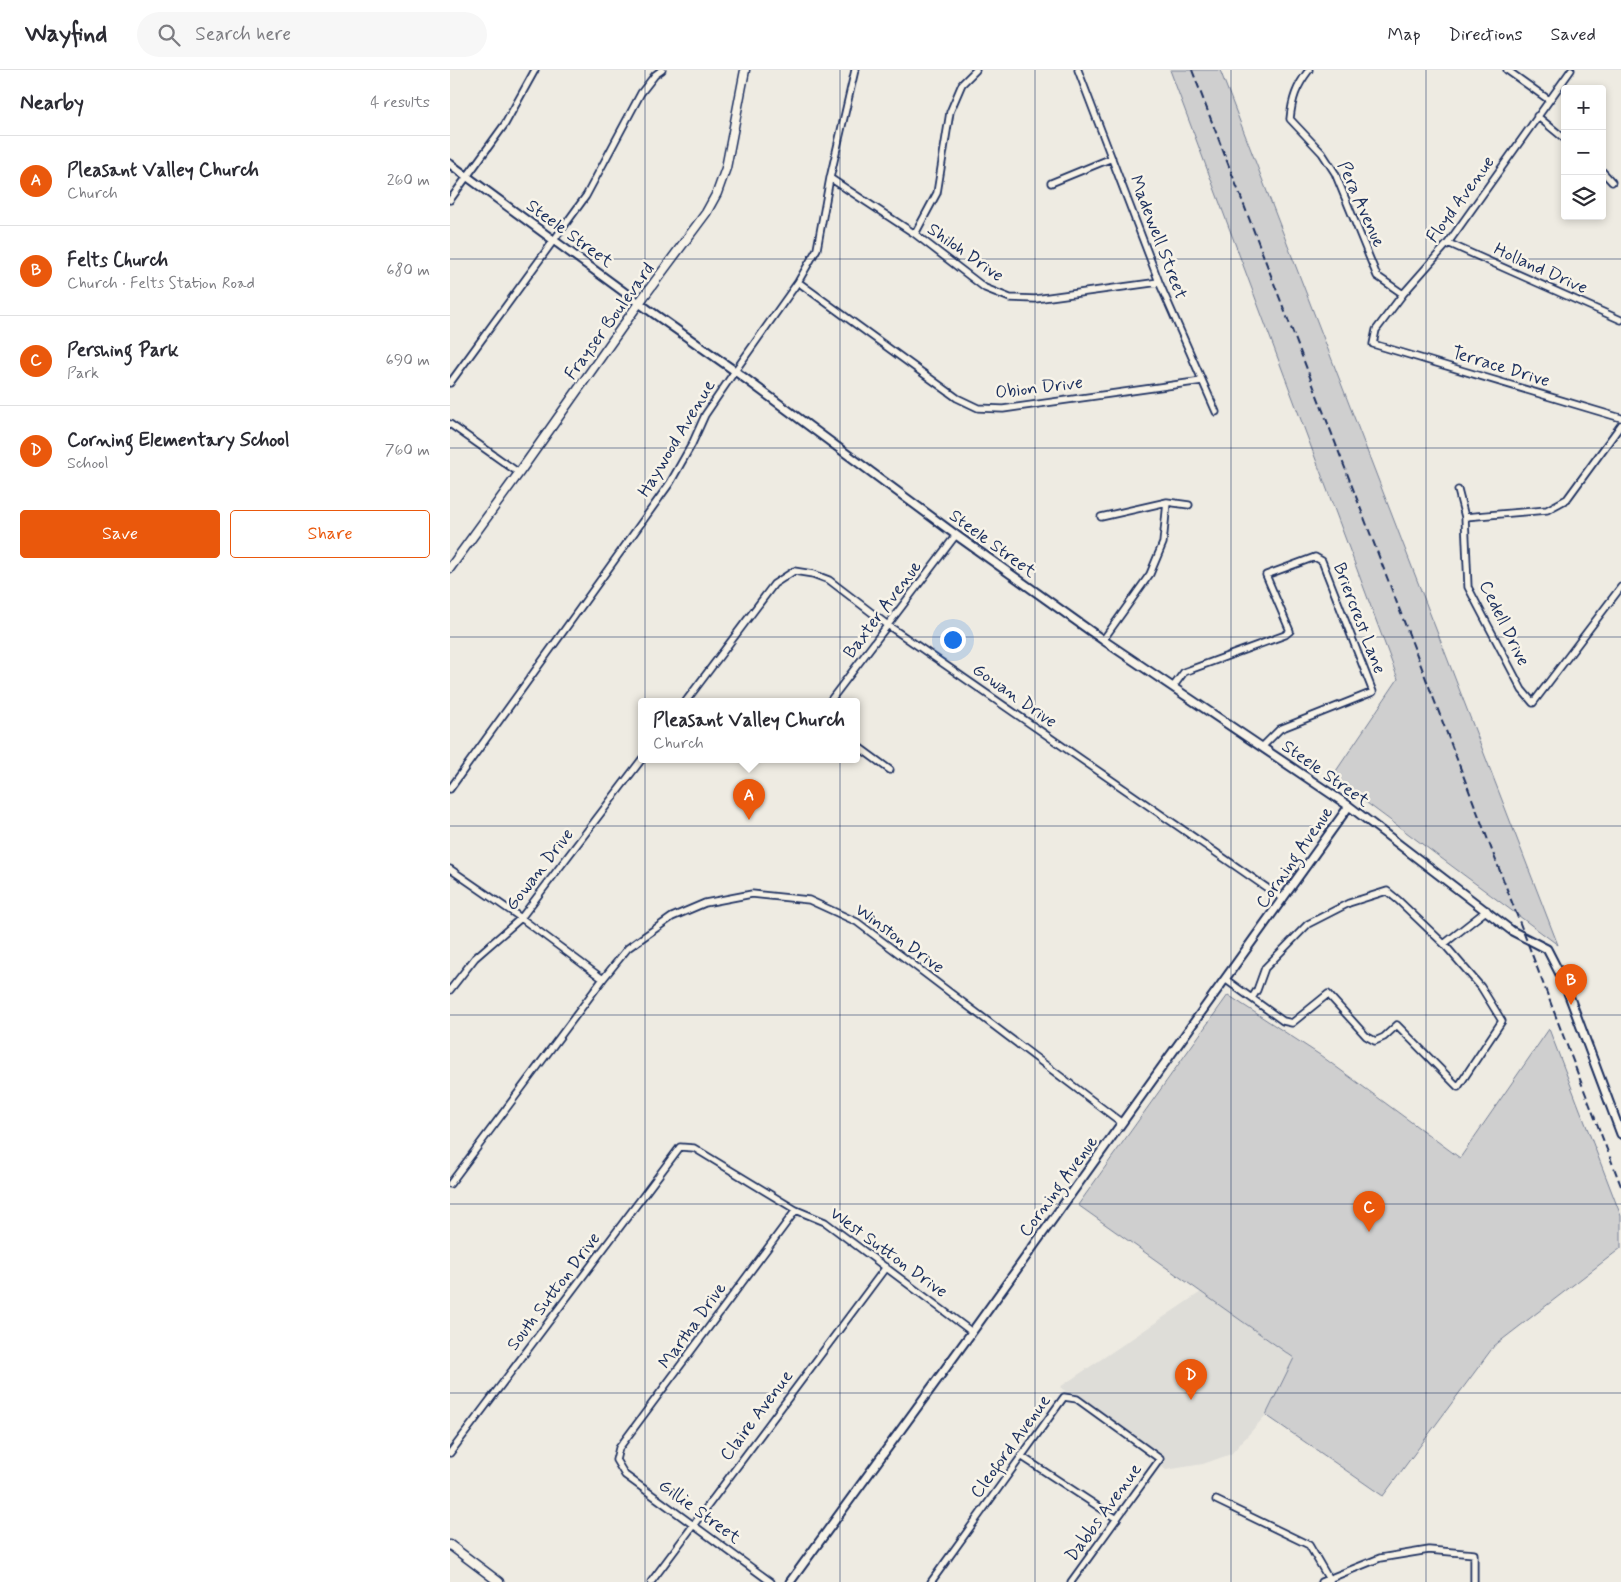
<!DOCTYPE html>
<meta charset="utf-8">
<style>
:root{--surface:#fff;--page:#f7f7f7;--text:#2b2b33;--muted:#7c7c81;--line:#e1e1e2;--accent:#ea580c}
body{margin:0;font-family:Mynerve,sans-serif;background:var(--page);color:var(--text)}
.controls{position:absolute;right:15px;top:15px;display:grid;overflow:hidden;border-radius:5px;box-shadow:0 2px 8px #0003}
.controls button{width:45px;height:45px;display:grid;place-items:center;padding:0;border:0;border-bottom:1px solid var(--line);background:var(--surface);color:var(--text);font:25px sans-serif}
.you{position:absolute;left:502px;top:569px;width:18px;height:18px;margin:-12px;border:4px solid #fff;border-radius:50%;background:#1a73e8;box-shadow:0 0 0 8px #1a73e833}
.badge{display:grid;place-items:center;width:32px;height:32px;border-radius:50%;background:var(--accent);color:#fff;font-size:16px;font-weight:700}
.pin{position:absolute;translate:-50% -41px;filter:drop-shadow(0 1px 2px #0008)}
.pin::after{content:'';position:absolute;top:26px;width:18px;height:15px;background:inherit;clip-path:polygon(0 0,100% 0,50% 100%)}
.popup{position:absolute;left:188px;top:628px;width:222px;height:65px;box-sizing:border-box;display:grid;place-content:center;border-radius:5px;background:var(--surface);filter:drop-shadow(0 1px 4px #0005);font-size:16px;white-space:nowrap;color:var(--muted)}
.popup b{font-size:19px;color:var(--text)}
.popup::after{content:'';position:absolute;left:50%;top:100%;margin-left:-10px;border:10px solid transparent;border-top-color:var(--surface)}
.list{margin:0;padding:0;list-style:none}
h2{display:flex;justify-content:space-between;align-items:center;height:65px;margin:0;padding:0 20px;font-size:21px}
h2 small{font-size:16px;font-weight:400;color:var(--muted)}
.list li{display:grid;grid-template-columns:32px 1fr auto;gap:15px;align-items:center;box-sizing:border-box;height:90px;padding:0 20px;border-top:1px solid var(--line)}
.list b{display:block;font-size:19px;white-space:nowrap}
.list p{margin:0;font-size:16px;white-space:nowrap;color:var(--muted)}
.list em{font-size:16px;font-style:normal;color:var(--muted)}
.actions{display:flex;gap:10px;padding:15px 20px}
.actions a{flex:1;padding:11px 0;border:1px solid var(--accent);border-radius:5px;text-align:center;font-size:18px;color:var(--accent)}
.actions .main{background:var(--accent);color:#fff}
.icon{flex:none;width:28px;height:28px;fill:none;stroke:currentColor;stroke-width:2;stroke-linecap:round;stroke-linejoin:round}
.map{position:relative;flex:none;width:1171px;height:1512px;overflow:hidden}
header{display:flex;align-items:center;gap:30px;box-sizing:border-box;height:70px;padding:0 25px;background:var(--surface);border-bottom:1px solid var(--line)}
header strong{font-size:24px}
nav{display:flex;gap:28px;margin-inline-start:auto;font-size:18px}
.search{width:350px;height:45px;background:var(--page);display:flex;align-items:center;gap:12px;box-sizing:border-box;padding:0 18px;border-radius:28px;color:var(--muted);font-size:19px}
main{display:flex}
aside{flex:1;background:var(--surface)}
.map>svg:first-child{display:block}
.built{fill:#deddd8}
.green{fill:#cfcfcf;stroke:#757f96}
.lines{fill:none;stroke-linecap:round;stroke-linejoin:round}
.minor-casing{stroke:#1b2f5e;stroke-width:9}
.tertiary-casing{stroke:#1b2f5e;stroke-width:11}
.secondary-casing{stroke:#1b2f5e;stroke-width:11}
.minor{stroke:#f7f3e8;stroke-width:5.5}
.tertiary{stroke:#f7f3e8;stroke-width:7}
.secondary{stroke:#f7f3e8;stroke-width:8}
.rail{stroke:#1b2f5e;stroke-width:2;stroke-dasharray:8 4;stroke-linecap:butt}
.grid{fill:none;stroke:#1b2f5e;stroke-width:1;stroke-opacity:0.55}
.labels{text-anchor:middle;stroke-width:5;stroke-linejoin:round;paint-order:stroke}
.street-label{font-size:18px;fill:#1b2f5e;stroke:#f7f3e8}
</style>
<header>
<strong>Wayfind</strong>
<div class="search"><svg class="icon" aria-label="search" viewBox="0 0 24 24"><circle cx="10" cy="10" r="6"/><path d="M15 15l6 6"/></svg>Search here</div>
<nav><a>Map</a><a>Directions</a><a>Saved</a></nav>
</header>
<main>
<aside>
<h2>Nearby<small>4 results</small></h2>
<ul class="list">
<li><span class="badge">A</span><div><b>Pleasant Valley Church</b><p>Church</p></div><em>260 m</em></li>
<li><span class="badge">B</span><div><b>Felts Church</b><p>Church · Felts Station Road</p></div><em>680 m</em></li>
<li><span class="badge">C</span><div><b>Pershing Park</b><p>Park</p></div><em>690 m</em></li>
<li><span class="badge">D</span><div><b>Corning Elementary School</b><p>School</p></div><em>760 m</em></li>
</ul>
<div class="actions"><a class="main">Save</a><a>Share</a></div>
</aside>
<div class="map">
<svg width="1171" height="1512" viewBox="0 0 1171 1512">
<rect width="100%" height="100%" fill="#eeebe2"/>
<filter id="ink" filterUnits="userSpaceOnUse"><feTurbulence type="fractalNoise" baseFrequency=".02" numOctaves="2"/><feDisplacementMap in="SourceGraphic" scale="10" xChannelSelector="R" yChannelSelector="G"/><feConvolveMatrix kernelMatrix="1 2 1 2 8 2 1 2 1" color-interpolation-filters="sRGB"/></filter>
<g filter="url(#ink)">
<path class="built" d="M 751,1222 L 844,1288 L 816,1345 L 781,1384 L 753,1394 L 716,1400 L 610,1317 Z"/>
<path class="green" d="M 720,0 L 770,0 L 1108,875 L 882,707 L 948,609 Z
M 778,925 L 870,985 L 1010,1088 L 1099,959 L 1171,1146 L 1171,1178 L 1044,1276 L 933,1426 L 816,1345 L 844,1288 L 628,1135 Z"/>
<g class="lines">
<defs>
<path id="minor" d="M 628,0 L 709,212 L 766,342
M 859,0 C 846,17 842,29 840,49 L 872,83 L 885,103 L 927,206 L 953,224
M 1057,0 L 1099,30
M 1121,0 L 998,173 L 953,224 L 926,260 L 923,274 L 1171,348
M 1087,46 L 1115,69
M 1152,101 L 1162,112
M 380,108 L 465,164 L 535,218 L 560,228 L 585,229 L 709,212
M 601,113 L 662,88
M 0,130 L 55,54 L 85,0
M 465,164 L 487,123 L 500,42 L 512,14 L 526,0
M 998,173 L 1171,250
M 348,212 L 507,328 L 528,338 L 553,339 L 752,311
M 0,313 L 136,126 L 191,23 L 205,5 L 212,0
M 0,354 L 69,403
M 1008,420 L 1015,447 L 1018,517 L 1072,620 L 1083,633 L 1171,517
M 651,447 L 717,432 L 739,435
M 1015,447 L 1097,440 L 1117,429 L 1171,355
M 653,570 L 700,504 L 713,473 L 717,432
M 723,617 L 734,602 L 835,565 L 840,561 L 816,505 L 865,487 L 872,491 L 923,622 L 830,659 L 812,677
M 236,631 L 324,514 L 344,501 L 363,504 L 379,510 L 439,556 L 833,829
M 380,631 L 506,465
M 406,675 L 440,700
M 0,719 L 220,413 L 242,374 L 255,345 L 285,301 L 348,212 L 367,179 L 380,108 L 405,0
M 0,799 L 71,848 L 153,909
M 994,874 L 1037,840
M 775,909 L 833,951 L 842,953 L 878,924 L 916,966 L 925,971 L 934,967 L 947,955 L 1008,1017 L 1052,951 L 1031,917 L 994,874 L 948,830 L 937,821 L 899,833 L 858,854 L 815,898 L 807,920 L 802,928
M 0,920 L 25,888 L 71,848 L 192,689
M 0,1114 L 153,909 L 178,878 L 222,847 L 255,833 L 302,824 L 359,830 L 407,852 L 672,1053
M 0,1383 L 230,1077 L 244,1078 L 346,1140 L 375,1152 L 522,1262
M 571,1386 L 667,1449
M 766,1430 L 859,1475 L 880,1511
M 201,1512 L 436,1197
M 321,1512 L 175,1405 L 166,1390 L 169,1378 L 346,1140
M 481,1512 L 614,1327 L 627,1329 L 710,1389 L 621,1512
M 871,1512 L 930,1488 L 979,1480 L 1024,1484 L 1024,1512"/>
<path id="tertiary" d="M 0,94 L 189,233 L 285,301 L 506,465 L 653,570 L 899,736 L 1062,861 L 1097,879 L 1114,912 L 1171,1064
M 340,1512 L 522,1262 L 899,736"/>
<path id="secondary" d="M 0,498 L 69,403 L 189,233 L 256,143 L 267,123 L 276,98 L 295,0
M 0,1475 L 49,1512"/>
</defs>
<use href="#minor" class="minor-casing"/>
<use href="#tertiary" class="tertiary-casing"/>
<use href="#secondary" class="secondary-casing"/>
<use href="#minor" class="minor"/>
<use href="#tertiary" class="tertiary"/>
<use href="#secondary" class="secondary"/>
<path class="rail" d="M 742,0 L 1171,1116"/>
</g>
</g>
<path class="grid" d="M 195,0 L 195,1512M 390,0 L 390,1512M 585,0 L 585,1512M 781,0 L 781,1512M 976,0 L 976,1512M 0,189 L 1171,189M 0,378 L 1171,378M 0,567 L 1171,567M 0,756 L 1171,756M 0,945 L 1171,945M 0,1134 L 1171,1134M 0,1323 L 1171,1323"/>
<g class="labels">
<g class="street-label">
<text transform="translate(1010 129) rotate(-54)" y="6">Floyd Avenue</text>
<text transform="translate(912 134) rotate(66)" y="6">Pera Avenue</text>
<text transform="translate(120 163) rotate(36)" y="6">Steele Street</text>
<text transform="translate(709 167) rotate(69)" y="6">Madewell Street</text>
<text transform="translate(516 182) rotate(35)" y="6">Shiloh Drive</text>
<text transform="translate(1091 198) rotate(24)" y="6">Holland Drive</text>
<text transform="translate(159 251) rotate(-54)" y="6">Frayser Boulevard</text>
<text transform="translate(1051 296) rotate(17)" y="6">Terrace Drive</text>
<text transform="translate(589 317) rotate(-7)" y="6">Obion Drive</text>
<text transform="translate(226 368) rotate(-59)" y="6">Haywood Avenue</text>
<text transform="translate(543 473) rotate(36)" y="6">Steele Street</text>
<text transform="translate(432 539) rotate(-53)" y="6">Baxter Avenue</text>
<text transform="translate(910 548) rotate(69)" y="6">Briercrest Lane</text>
<text transform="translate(1055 553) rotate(64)" y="6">Cedell Drive</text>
<text transform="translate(565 625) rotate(35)" y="6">Gowan Drive</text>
<text transform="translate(876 703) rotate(35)" y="6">Steele Street</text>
<text transform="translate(844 787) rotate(-55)" y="6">Corning Avenue</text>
<text transform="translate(89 799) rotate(-52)" y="6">Gowan Drive</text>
<text transform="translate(450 868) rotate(36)" y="6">Winston Drive</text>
<text transform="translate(608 1116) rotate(-54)" y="6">Corning Avenue</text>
<text transform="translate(439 1182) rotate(36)" y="6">West Sutton Drive</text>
<text transform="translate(103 1221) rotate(-53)" y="6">South Sutton Drive</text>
<text transform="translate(242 1255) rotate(-54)" y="6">Martha Drive</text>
<text transform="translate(306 1345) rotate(-53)" y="6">Claire Avenue</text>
<text transform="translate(560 1376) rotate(-54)" y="6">Cleoford Avenue</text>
<text transform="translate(250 1441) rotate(36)" y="6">Gillie Street</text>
<text transform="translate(653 1442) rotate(-54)" y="6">Dabbs Avenue</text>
</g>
</g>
</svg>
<div class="controls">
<button>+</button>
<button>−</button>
<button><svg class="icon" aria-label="layers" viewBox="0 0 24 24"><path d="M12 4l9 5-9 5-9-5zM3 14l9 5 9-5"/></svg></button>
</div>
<div class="you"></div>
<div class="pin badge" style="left:299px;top:750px">A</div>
<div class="popup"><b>Pleasant Valley Church</b>Church</div>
<div class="pin badge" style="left:1121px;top:935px">B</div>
<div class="pin badge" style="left:919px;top:1162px">C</div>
<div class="pin badge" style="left:741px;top:1330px">D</div>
</div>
</main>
